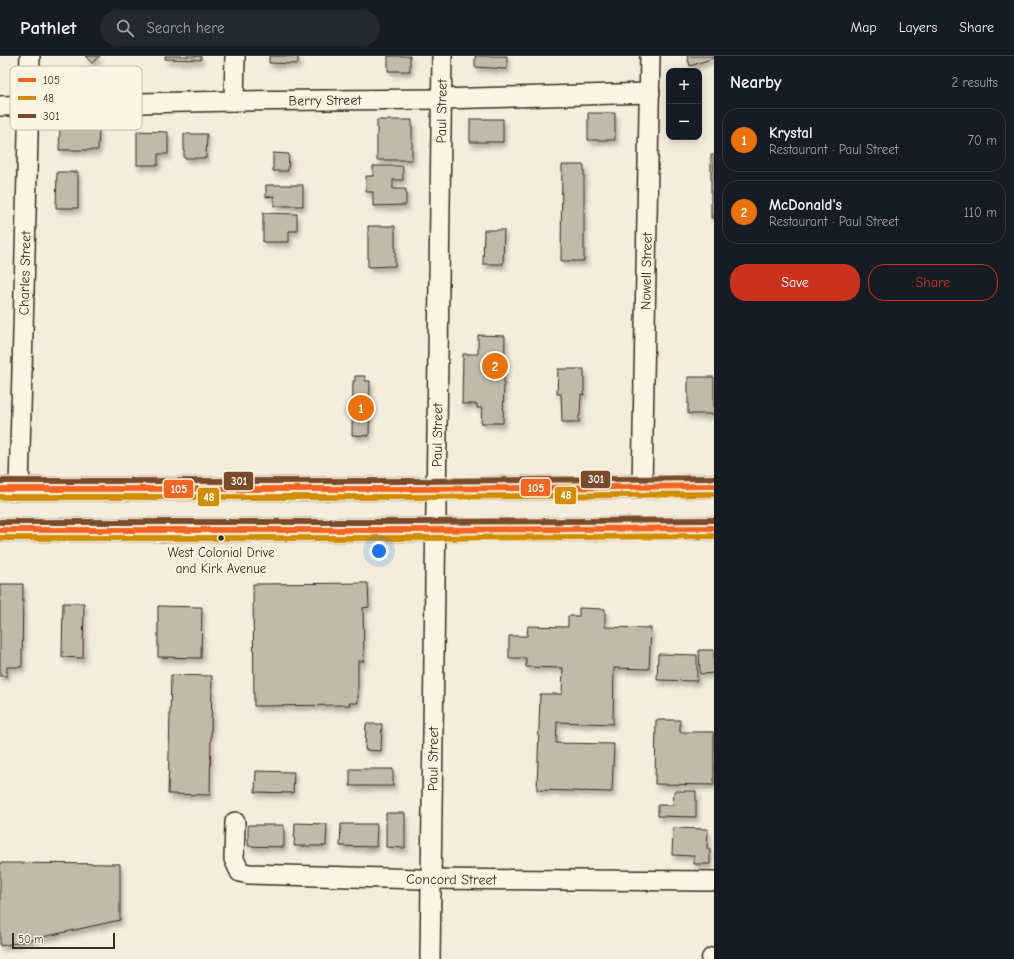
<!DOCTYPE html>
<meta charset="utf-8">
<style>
:root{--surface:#171b24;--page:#242831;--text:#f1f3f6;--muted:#9ea1a6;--line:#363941;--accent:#c8321e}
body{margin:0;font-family:"Comic Neue",sans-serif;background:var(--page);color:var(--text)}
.controls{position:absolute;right:12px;top:12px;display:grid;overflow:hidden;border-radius:8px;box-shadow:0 2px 10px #0003}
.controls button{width:36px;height:36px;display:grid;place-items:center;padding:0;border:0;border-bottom:1px solid var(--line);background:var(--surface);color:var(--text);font:20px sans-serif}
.scale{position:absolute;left:12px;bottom:10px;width:103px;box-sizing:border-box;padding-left:4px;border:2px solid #3b2a1e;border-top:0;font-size:11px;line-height:14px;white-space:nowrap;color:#3b2a1e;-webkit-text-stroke:3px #fcf5e5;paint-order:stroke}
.you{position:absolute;left:379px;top:495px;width:14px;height:14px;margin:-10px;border:3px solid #fff;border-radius:50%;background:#1a73e8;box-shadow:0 0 0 6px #1a73e833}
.badge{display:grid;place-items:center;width:26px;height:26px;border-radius:50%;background:var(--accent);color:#fff;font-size:13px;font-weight:700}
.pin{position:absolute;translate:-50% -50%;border:2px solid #fff;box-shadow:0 1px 4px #0006}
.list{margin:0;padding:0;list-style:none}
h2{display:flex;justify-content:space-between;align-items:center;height:52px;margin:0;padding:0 16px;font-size:17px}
h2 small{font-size:13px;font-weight:400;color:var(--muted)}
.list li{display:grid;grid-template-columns:26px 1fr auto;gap:12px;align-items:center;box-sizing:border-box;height:64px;margin:0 8px 8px;padding:0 8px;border:1px solid var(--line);border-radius:16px}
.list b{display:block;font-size:15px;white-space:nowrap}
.list p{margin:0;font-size:13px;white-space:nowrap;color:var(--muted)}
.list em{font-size:13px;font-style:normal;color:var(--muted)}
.actions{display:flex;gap:8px;padding:12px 16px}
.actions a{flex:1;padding:9px 0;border:1px solid var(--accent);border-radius:16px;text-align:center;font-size:14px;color:var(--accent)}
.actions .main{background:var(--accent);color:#fff}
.icon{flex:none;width:22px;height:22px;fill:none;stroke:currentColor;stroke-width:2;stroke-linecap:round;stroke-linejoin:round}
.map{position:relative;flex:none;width:714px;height:903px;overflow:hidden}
header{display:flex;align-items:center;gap:24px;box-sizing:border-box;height:56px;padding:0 20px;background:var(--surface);border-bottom:1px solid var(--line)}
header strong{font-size:19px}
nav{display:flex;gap:22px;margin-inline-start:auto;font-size:14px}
.search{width:280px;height:36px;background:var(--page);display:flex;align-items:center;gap:10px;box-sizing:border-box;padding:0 14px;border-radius:22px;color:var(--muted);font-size:15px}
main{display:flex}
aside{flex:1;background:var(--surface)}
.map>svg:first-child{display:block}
.building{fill:#c3b9aa;stroke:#3b2a1e;filter:url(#shadow)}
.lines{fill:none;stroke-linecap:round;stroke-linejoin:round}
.minor-casing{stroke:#3b2a1e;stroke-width:22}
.highway-casing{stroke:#3b2a1e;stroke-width:25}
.minor{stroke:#fcf5e5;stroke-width:19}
.highway{stroke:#fcf5e5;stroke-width:22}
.bus-1-casing{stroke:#fcf5e5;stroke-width:9}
.bus-2-casing{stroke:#fcf5e5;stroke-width:9}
.bus-3-casing{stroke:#fcf5e5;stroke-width:9}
.bus-1{stroke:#f26522;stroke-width:6}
.bus-2{stroke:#d18d06;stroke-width:6}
.bus-3{stroke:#7a4b2a;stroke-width:6}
.bus-dot{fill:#3b2a1e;stroke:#fcf5e5;stroke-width:1.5}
.labels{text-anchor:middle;stroke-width:4;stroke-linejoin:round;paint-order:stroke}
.bus-label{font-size:13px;fill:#3b2a1e;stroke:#fcf5e5}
.street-label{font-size:14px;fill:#3b2a1e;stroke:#fcf5e5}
.key{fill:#fcf5e5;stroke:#c2b8a9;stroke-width:1}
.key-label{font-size:11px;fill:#3b2a1e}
.line-badge{stroke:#fcf5e5;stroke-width:1.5}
.badge-label{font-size:11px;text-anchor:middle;font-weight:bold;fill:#fff}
</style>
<header>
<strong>Pathlet</strong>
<div class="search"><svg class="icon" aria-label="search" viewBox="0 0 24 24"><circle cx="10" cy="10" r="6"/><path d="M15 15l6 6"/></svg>Search here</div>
<nav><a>Map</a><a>Layers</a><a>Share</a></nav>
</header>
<main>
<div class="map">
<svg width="714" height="903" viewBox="0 0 714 903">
<defs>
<filter id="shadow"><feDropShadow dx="2.5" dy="4.5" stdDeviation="2" flood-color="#0004"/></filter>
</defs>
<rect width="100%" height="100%" fill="#f4eddd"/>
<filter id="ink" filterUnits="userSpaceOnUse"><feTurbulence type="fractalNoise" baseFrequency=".025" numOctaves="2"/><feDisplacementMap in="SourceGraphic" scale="8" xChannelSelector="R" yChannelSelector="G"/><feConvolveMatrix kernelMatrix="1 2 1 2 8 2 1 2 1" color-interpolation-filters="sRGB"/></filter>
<g filter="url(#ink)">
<path class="building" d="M 85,0 L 100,0 L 92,7 Z
M 165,0 L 201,0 L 201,4 L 165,3 Z
M 269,0 L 298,0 L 298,8 L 269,7 Z
M 388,0 L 410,0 L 410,15 L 388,15 Z
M 475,0 L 507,0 L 507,13 L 475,11 Z
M 687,0 L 714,0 L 714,2 L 690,10 Z
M 588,57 L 615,57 L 615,84 L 588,84 Z
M 470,63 L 503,63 L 503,86 L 470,86 Z
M 377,64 L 412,64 L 412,104 L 377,104 Z
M 60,71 L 99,72 L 98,94 L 59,94 Z
M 137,75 L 168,76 L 168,98 L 158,98 L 158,109 L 137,109 Z
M 184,78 L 207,78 L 206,102 L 184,102 Z
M 273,97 L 289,98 L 288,115 L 273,115 Z
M 711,99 L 714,99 L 714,162 L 711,162 Z
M 562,109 L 584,109 L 584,205 L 561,205 Z
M 373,110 L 403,110 L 403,124 L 393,124 L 393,133 L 406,133 L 406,149 L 373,150 L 373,136 L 366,136 L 366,120 L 373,120 Z
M 57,116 L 78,116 L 78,152 L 56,152 Z
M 266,129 L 303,129 L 303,150 L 274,150 L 274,140 L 266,141 Z
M 263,157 L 297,158 L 297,175 L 289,175 L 289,186 L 263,186 Z
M 368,170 L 395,170 L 395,210 L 368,211 Z
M 484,174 L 504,174 L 503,208 L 483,208 Z
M 478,279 L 505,280 L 503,367 L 481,367 L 482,352 L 477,352 L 477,348 L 462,348 L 463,298 L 478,298 Z
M 558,313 L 584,313 L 584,339 L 581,338 L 580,359 L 579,359 L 579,366 L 562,366 L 561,338 L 557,338 Z
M 355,320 L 365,320 L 365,325 L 370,325 L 369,380 L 352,379 L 353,325 L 355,325 Z
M 688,321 L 714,321 L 714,358 L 688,358 Z
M 368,527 L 369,551 L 363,552 L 364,605 L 358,605 L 358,647 L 349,647 L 350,649 L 254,650 L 253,528 Z
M 0,528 L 23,528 L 22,611 L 7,611 L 7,620 L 0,620 Z
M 63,547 L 84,547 L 83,602 L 62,601 Z
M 158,550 L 202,551 L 201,602 L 158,601 Z
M 579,552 L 605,553 L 605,571 L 651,572 L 649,613 L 614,612 L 613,668 L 557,666 L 556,687 L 614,688 L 612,736 L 537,734 L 540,638 L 562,638 L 563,612 L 526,611 L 526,602 L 509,602 L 509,580 L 527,580 L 528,570 L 568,571 L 568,560 L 579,560 Z
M 699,594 L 714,594 L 714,617 L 700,618 Z
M 658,598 L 697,599 L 697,625 L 657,624 Z
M 171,619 L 212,620 L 210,739 L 168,738 Z
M 656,664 L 680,664 L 680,676 L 714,676 L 714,729 L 655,728 Z
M 366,668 L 382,668 L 381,695 L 365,694 Z
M 350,713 L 393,713 L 393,730 L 350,730 Z
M 256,715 L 294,716 L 293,737 L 255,736 Z
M 674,735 L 696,735 L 696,761 L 658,760 L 658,749 L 673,749 Z
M 386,757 L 405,757 L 405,792 L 386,791 Z
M 295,767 L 327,768 L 326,790 L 294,790 Z
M 341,768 L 377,768 L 376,791 L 340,790 Z
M 248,769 L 284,769 L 284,791 L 248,790 Z
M 673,772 L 708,773 L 707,793 L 710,793 L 710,808 L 694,808 L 694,800 L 672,799 Z
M 0,807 L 120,808 L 120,864 L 11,888 L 0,890 Z"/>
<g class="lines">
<defs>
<g id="minor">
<path d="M 234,45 L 235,0"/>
<path id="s1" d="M 0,50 L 234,45 L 441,43 L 650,37"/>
<path id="s2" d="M 642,431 L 650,0"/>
<path id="s3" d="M 19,433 L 30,0"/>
<path id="s4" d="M 235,766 L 234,803 L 240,816 L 249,818 L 419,823 L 714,825"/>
<path id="s5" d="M 430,903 L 442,0"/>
</g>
<path id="highway" d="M 0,433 L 419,433 L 714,430
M 0,474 L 419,474 L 714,472
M 713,903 L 714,903"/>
</defs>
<use href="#minor" class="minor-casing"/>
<use href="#highway" class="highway-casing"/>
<use href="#minor" class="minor"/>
<use href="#highway" class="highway"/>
<defs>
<path id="bus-1" d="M 0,433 L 419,433 L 714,430
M 0,474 L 419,474 L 714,472"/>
<path id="bus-2" d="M 0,441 L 419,441 L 714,438
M 0,482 L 419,482 L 714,480"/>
<path id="bus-3" d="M 0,425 L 419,425 L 714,422
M 0,466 L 419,466 L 714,464"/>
</defs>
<use href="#bus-1" class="bus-1-casing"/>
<use href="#bus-2" class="bus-2-casing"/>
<use href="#bus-3" class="bus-3-casing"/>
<use href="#bus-1" class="bus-1"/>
<use href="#bus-2" class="bus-2"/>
<use href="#bus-3" class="bus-3"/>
</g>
</g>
<circle class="bus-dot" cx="221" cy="482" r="3.5"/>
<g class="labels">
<g class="bus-label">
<text x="221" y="501">West Colonial Drive<tspan x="221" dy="16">and Kirk Avenue</tspan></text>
</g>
<g class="street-label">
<text dy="5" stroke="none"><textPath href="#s1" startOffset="325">Berry Street</textPath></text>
<text dy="5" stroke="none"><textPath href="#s5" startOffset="848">Paul Street</textPath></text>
<text dy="5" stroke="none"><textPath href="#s2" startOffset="216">Nowell Street</textPath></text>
<text dy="5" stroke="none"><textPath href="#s3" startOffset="216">Charles Street</textPath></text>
<text dy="5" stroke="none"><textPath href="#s5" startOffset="524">Paul Street</textPath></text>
<text dy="5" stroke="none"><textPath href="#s5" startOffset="200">Paul Street</textPath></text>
<text dy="5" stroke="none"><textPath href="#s4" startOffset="263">Concord Street</textPath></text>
</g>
</g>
<rect x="10" y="10" width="132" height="64" rx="6" class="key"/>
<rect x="18" y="22" width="18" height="4" fill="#f26522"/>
<rect x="18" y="40" width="18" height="4" fill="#d18d06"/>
<rect x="18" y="58" width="18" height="4" fill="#7a4b2a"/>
<g class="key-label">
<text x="43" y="28">105</text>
<text x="43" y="46">48</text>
<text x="43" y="64">301</text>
</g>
<g class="line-badge">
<rect x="580" y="414" width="31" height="19" rx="4" fill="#7a4b2a"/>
<rect x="223" y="415" width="31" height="20" rx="4" fill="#7a4b2a"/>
<rect x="520" y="422" width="31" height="19" rx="4" fill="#f26522"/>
<rect x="163" y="423" width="31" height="20" rx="4" fill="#f26522"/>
<rect x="554" y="430" width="23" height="19" rx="4" fill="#d18d06"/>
<rect x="197" y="431" width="23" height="20" rx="4" fill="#d18d06"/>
</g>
<g class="badge-label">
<text x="596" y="427">301</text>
<text x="239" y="429">301</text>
<text x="536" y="436">105</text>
<text x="179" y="437">105</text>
<text x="566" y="443">48</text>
<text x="209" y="445">48</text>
</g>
</svg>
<div class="controls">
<button>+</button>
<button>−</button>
</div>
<div class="scale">50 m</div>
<div class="you"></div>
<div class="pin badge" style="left:361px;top:352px;background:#e8710a">1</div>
<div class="pin badge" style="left:495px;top:310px;background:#e8710a">2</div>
</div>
<aside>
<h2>Nearby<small>2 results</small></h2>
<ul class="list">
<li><span class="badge" style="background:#e8710a">1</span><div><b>Krystal</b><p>Restaurant · Paul Street</p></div><em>70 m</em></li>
<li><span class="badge" style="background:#e8710a">2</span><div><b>McDonald's</b><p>Restaurant · Paul Street</p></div><em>110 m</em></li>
</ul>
<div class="actions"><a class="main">Save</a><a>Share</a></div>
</aside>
</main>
